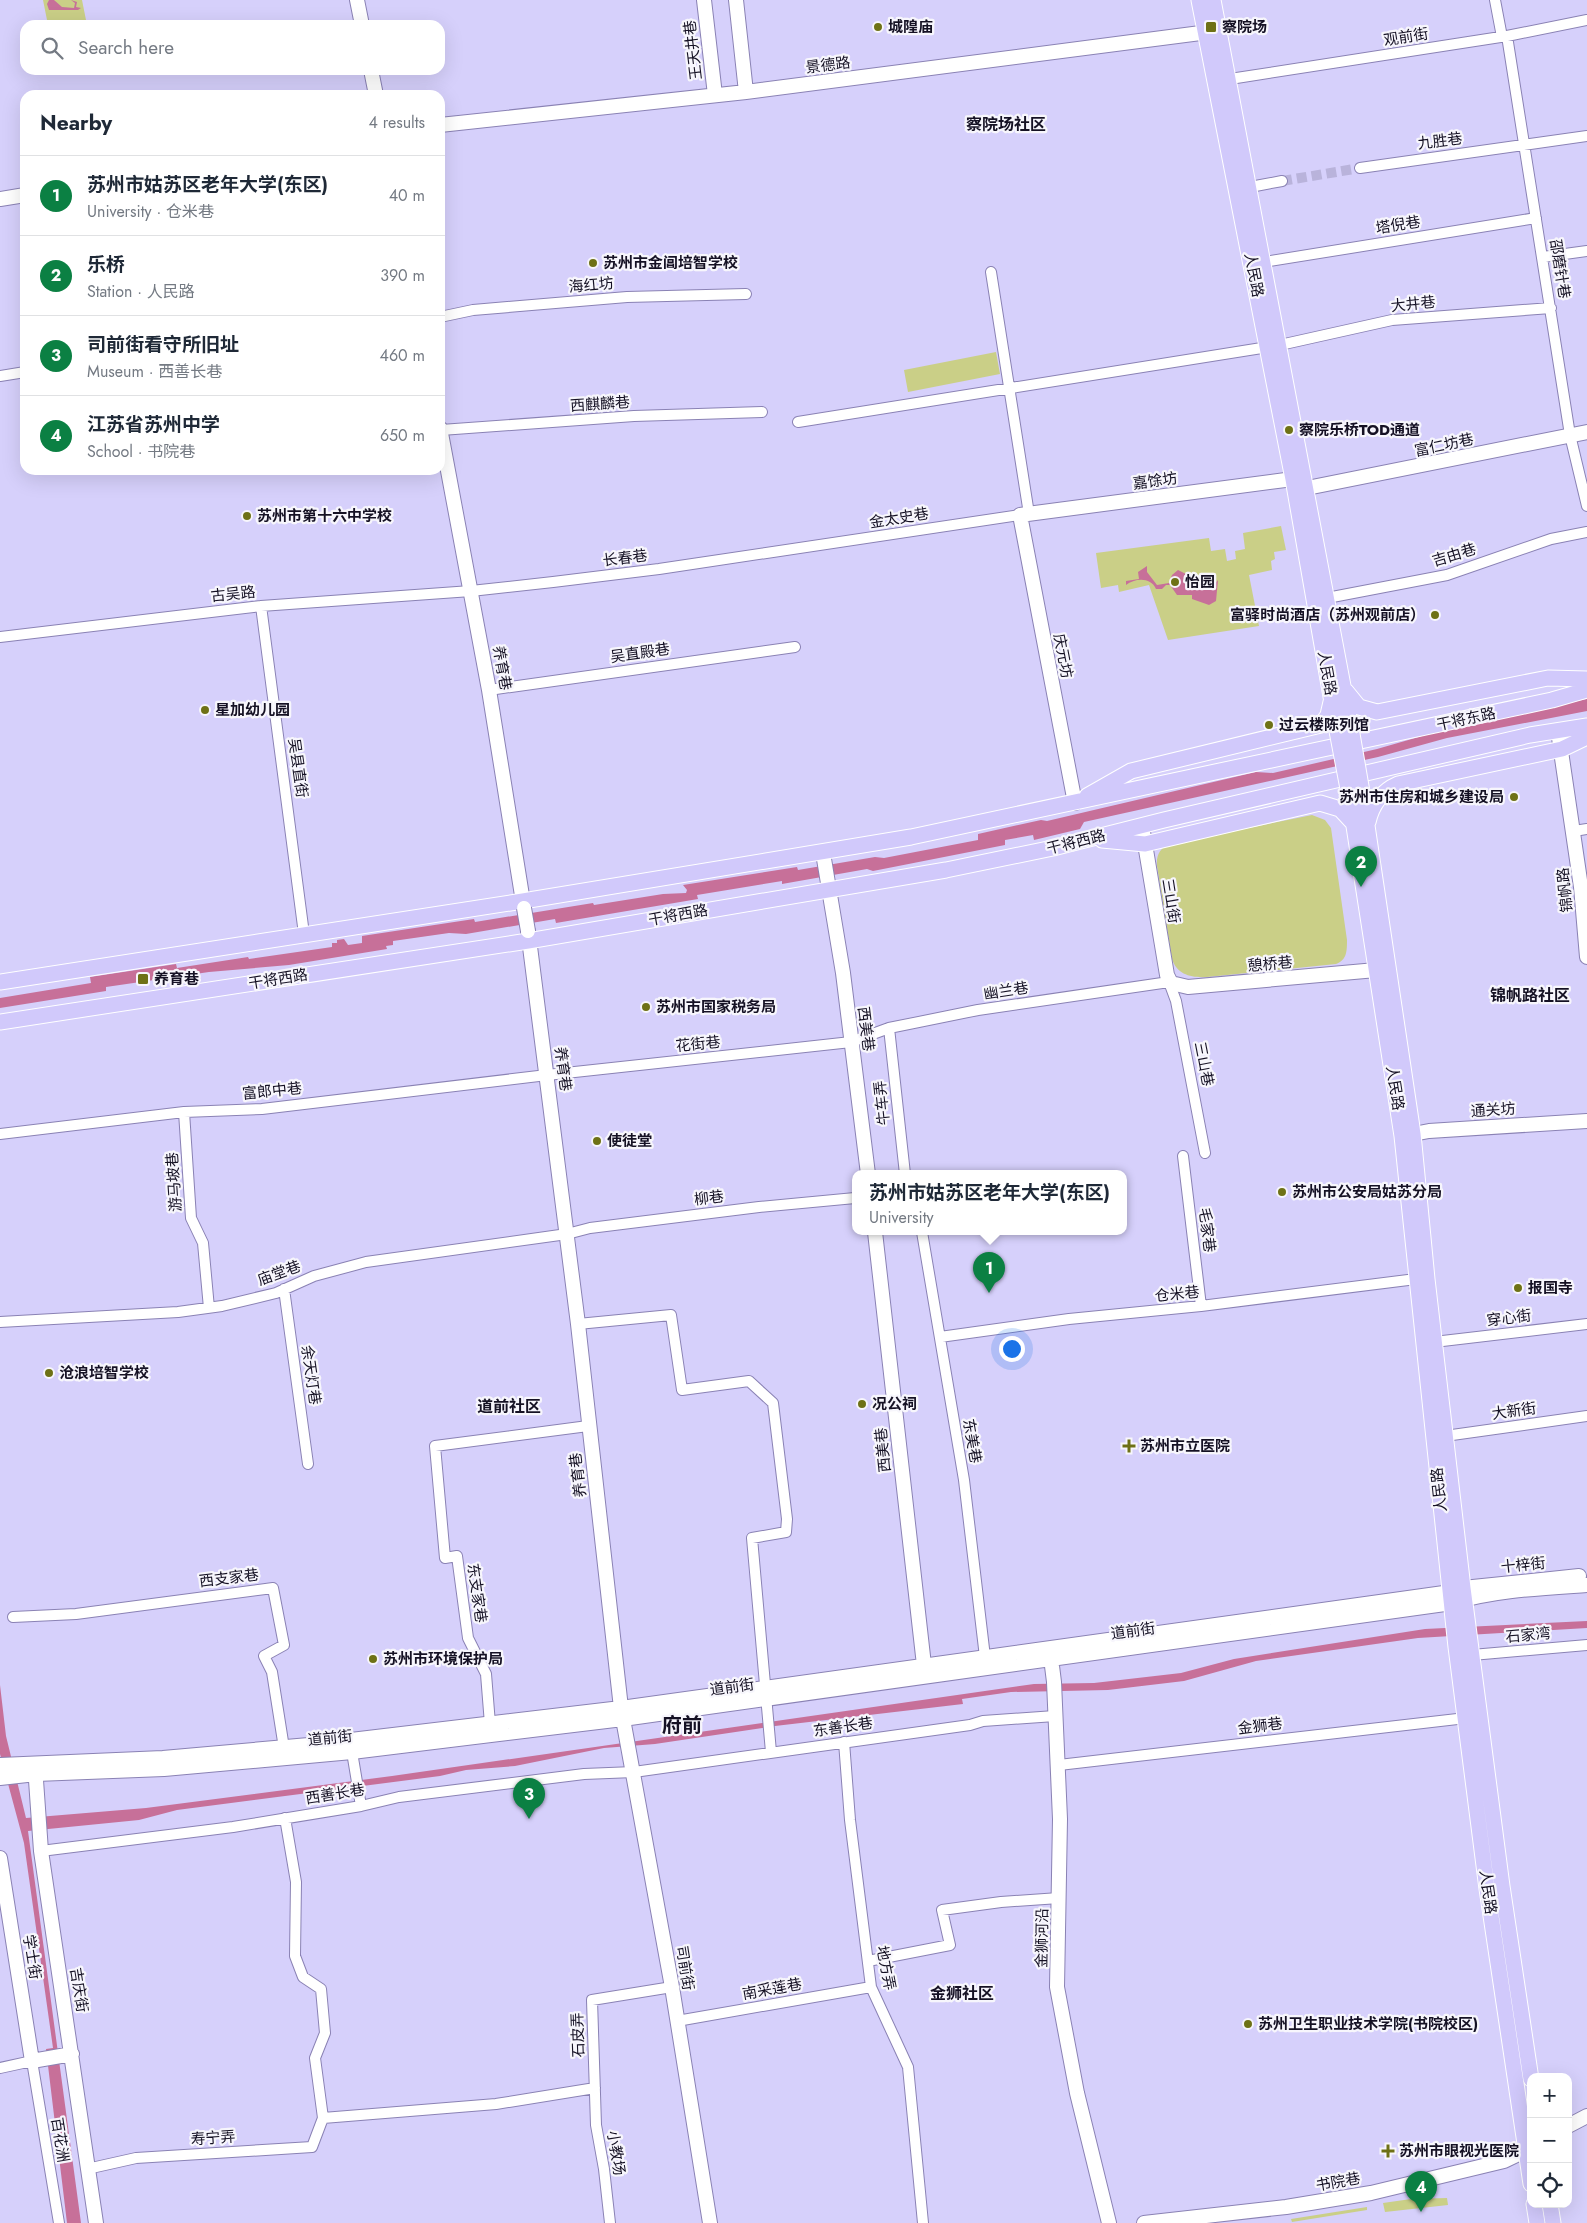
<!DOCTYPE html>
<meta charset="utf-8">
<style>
:root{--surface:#fff;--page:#f2f2f3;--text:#1f2937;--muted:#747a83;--line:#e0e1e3;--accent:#0b8043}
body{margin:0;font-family:Jost,"Noto Sans SC",sans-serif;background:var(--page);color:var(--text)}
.controls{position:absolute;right:15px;bottom:15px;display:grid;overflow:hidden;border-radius:10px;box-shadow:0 5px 20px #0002}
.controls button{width:45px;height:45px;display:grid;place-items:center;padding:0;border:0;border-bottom:1px solid var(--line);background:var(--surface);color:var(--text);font:25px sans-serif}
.you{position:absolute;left:1011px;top:1348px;width:18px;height:18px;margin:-12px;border:4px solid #fff;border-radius:50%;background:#1a73e8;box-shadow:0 0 0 8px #1a73e833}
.badge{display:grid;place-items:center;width:32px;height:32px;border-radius:50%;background:var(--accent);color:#fff;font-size:16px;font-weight:700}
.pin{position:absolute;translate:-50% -41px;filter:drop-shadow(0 1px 2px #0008)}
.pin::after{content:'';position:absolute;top:26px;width:18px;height:15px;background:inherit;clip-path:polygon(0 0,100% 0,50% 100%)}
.popup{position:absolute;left:852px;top:1170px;width:275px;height:65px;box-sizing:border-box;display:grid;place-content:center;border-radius:10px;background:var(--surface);filter:drop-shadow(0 1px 4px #0005);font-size:16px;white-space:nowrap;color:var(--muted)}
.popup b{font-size:19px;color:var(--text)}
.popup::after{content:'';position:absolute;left:50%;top:100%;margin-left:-10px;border:10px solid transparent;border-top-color:var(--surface)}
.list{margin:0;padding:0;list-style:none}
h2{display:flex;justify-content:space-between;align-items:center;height:65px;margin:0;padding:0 20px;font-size:21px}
h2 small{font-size:16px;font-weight:400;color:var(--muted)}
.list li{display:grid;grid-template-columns:32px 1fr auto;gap:15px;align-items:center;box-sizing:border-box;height:80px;padding:0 20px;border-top:1px solid var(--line)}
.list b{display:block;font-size:19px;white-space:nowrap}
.list p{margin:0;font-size:16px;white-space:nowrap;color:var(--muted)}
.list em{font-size:16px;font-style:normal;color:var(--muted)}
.icon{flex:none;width:28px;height:28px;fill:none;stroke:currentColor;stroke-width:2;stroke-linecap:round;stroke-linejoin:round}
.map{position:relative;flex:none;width:1587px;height:2223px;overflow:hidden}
.search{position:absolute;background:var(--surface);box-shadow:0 5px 20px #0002;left:20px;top:20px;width:425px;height:55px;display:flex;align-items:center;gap:12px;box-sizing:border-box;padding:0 18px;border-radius:15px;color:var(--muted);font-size:19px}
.panel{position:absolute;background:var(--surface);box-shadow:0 5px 20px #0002;left:20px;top:90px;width:425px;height:385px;border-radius:15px}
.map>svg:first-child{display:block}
.green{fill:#cacf87}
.water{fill:#c77099}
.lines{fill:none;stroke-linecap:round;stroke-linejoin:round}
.street-tunnel{stroke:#b9b3db;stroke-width:10;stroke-dasharray:10 5;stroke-linecap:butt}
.street-casing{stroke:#8a82b4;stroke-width:12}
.secondary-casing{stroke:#8a82b4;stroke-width:16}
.primary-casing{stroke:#fff;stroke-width:17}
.street{stroke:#fff;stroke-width:10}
.secondary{stroke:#fff;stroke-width:14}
.primary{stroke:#d1c9fb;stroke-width:15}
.secondary-bridge-casing{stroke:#8a82b4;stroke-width:16;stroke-linecap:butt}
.primary-bridge-casing{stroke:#fff;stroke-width:17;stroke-linecap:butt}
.secondary-bridge{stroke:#fff;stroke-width:14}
.primary-bridge{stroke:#d1c9fb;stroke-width:15}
.poi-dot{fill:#6e7116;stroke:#f7f6fc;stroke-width:2}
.labels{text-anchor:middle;stroke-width:4.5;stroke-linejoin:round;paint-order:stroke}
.poi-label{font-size:15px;font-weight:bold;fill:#151124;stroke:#f7f6fc;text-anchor:start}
.street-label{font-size:15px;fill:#151124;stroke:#f7f6fc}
.neighbourhood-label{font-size:16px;font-weight:bold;fill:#151124;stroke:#f7f6fc}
.district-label{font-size:20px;font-weight:bold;fill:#151124;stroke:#f7f6fc}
</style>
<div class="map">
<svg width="1587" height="2223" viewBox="0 0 1587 2223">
<rect width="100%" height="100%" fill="#d6d0fb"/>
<path class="green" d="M 43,0 L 82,0 L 87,25 L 48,25 Z
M 996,352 L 1000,374 L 908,392 L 904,370 Z
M 1281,526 L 1286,550 L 1274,552 L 1275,559 L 1271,561 L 1272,570 L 1249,575 L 1259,626 L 1168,640 L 1149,585 L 1119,592 L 1118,585 L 1101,588 L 1096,553 L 1209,538 L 1211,551 L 1225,549 L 1227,561 L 1236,559 L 1235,551 L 1245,549 L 1243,533 Z
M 1312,815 L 1325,820 L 1331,828 L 1347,940 C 1347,951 1347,960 1336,964 L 1207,977 C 1192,978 1177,975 1172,959 L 1157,866 C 1156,855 1160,848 1170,844 Z
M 1447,2198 L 1448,2205 L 1385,2212 L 1383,2203 L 1411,2199 Z
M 1367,2207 L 1367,2210 L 1292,2222 L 1291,2219 Z"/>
<path class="water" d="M 49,0 L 54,0 L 62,7 L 74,8 L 75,3 L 71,0 L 77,2 L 76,7 L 81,8 L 78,10 L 49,10 L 47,4 Z
M 1147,566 L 1147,572 L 1157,585 L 1169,583 L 1172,575 L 1178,570 L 1190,576 L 1195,587 L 1213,586 L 1218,580 L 1216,601 L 1209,605 L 1192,599 L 1192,595 L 1177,595 L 1170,585 L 1166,585 L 1162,589 L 1156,589 C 1151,577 1135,578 1126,585 L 1126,581 L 1139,579 L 1138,572 Z
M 1587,699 L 1587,711 L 1447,738 L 1378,757 L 1084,822 L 1080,829 L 1034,840 L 1033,835 L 1005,840 L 1005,845 L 873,871 L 867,869 L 782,884 L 782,881 L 697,895 L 698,899 L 556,923 L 555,919 L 466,934 L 449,933 L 393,941 L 393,945 L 386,946 L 387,949 L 289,965 L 209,972 L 106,987 L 106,991 L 0,1008 L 0,998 L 91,983 L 90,977 L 176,964 L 177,968 L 248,957 L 249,959 L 332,947 L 332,943 L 337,943 L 337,940 L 344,939 L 348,945 L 362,943 L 362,936 L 474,919 L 475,922 L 593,903 L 594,905 L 663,894 L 686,893 L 687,890 L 683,885 L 797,867 L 798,870 L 875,857 L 884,858 L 978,840 L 978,834 L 1041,820 L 1047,821 L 1256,772 L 1273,773 L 1377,749 L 1457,726 Z
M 1587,1621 L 1587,1628 L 1418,1638 L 1256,1661 L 1184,1681 L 1108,1690 L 1011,1692 L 962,1699 L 963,1704 L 775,1726 L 655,1744 L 604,1748 L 515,1766 L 466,1770 L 440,1776 L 177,1810 L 139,1820 L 28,1831 L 81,2223 L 67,2223 L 46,2049 L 53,2048 L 24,1843 L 0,1754 L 0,1685 L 6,1736 L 26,1818 L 146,1808 L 392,1776 L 1034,1684 L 1094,1683 L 1181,1673 L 1234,1659 L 1425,1629 Z"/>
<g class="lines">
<path class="street-tunnel" d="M 1282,181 L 1360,168"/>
<defs>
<path id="street" d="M 1495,0 L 1502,37
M 1507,36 L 1570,435 L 1587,506
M 1230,79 L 1507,36 L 1587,20
M 1360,168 L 1587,136
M 1250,187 L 1282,181
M 1543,257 L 1587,251
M 1264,262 L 1536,218
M 991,272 L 1029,514
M 440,317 L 473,310 L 627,297 L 746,294
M 1280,345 L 1392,320 L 1551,308
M 0,376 L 25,372
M 798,422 L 1268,347
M 441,430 L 634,416 L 762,412
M 1327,598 L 1447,575 L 1551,539 L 1587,532
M 261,606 L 304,934
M 0,637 L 261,606 L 471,591 L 553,582 L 659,569 L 1020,515
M 489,690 L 795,647
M 1574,831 L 1587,829
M 889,1028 L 905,1174
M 184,1112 L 191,1218 L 203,1243 L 209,1308
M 0,1134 L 184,1112 L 262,1109 L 547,1075 L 851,1042 L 889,1028 L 978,1010 L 1169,982 L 1176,1001 L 1205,1153
M 1183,1156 L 1201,1306
M 922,1232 L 964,1480 L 985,1657
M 284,1289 L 308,1464
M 0,1322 L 178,1312 L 222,1306 L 276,1293 L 314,1276 L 366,1262 L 567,1234 L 590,1228 L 759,1207 L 855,1198
M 578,1324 L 671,1315 L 682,1390 L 749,1381 L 773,1403 L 787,1519 L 786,1532 L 752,1538 L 771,1752
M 940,1337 L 1069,1319 L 1201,1306 L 1416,1279
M 1434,1342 L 1587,1324
M 1445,1436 L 1587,1416
M 13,1617 L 76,1614 L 273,1588 L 284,1645 L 264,1656 L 272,1672 L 284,1748
M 1472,1655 L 1587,1645
M 490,1724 L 486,1674 L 468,1638 L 457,1556 L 445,1558 L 435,1446 L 588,1426
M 844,1742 L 850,1820 L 871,1987 L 908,2067 L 923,2223
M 352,1752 L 361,1806
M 1059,1765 L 1466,1718
M 41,1851 L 233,1827 L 361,1806 L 399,1797 L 584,1774 L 634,1772 L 970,1725 L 983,1721 L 1055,1716
M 868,1961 L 950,1945 L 942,1910 L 1001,1902 L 1059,1898
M 677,2021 L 871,1987
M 0,2068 L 32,2061 L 59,2223
M 323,2118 L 496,2104 L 595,2088
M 87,2169 L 136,2158 L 312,2147 L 323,2118 L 315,2058 L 325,2033 L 321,1989 L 303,1977 L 295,1956 L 296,1882 L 285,1818
M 610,2223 L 604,2169 L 596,2125 L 592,2000 L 672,1987"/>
<path id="secondary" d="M 357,0 L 362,25
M 704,0 L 715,95
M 736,0 L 746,92
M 371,70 L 376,95
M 440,125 L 746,92 L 1216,31
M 0,199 L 25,195
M 440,428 L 489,690 L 524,908
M 1307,488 L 1587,432
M 1558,731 L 1581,887 L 1587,957
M 1075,803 L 1020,515 L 1293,479
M 1142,826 L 1167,975 L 1171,983 L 1188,987 L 1376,970
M 823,853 L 843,973 L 868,1174
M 528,931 L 578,1324 L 621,1708 L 672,1987 L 710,2223
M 1403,1136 L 1429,1131 L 1587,1121
M 875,1232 L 924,1665
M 1050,1650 L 1054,1682 L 1060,1819 L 1057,1987 L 1077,2093 L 1109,2223
M 0,1765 L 163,1758 L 309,1745 L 621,1708 L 1451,1592 L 1463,1588 L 1579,1576
M 35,1766 L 41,1851 L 96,2223
M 0,1778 L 36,1774 L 164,1769 L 352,1752 L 623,1719 L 1452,1603 C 1494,1590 1543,1588 1587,1585
M 0,1858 L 32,2061 L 72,2054
M 1568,2126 L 1587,2116
M 1144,2223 L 1286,2207 L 1371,2193 L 1504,2161 L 1531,2148"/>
<path id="primary" d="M 1199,0 L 1293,479 L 1337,731
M 1213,0 L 1351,728
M 1346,691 L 1359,707 L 1377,712 L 1548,678 L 1587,679
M 1362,792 L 1413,1134 L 1427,1279 L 1463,1588 L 1502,1886 L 1531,2079
M 1349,794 L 1402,1136 L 1456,1647 L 1487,1889 L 1531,2184
M 1087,796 L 1131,771 L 1321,725 L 1328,715 L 1331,702
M 1368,822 C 1372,805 1382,791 1398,784 L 1562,749 L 1587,737
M 1102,840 L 1145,844 L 1320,803 L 1340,809 L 1353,823
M 0,982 L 523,901 L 911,837 L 1552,700 L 1587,690
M 0,1022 L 528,941 L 946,870 L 1053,848 L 1164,820 L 1530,735 L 1587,726
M 1534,2204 L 1537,2223
M 1550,2204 L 1553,2223"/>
</defs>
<use href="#street" class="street-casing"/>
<use href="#secondary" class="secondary-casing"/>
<use href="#primary" class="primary-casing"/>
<use href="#street" class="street"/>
<use href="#secondary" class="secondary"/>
<use href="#primary" class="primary"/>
<defs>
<path id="secondary-bridge" d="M 524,908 L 528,931"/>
<path id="primary-bridge" d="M 1351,728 L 1362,792
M 1337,731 L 1349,794"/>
</defs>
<use href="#secondary-bridge" class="secondary-bridge-casing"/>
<use href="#primary-bridge" class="primary-bridge-casing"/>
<use href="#secondary-bridge" class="secondary-bridge"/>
<use href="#primary-bridge" class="primary-bridge"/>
</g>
<g class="poi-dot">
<circle cx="878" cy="27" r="5"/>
<rect x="1205" y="21" width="12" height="12" rx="2.5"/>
<circle cx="593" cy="263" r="5"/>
<circle cx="1289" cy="430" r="5"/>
<circle cx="247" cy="516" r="5"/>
<circle cx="1175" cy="582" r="5"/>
<circle cx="1435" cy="615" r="5"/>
<circle cx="205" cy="710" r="5"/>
<circle cx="1269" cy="725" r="5"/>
<circle cx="1514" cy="797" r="5"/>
<rect x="137" y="973" width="12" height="12" rx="2.5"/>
<circle cx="646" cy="1007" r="5"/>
<circle cx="597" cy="1141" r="5"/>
<circle cx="1282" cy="1192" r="5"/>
<circle cx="1518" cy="1288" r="5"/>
<circle cx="49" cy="1373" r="5"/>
<circle cx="862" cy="1404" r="5"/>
<path d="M1126.5 1438.5h5v5h5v5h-5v5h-5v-5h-5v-5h5z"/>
<circle cx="373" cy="1659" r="5"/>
<circle cx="1248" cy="2024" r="5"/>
<path d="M1385.5 2143.5h5v5h5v5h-5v5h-5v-5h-5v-5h5z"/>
</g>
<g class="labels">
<g class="poi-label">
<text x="888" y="32">城隍庙</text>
<text x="1222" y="32">察院场</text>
<text x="603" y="268">苏州市金阊培智学校</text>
<text x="1299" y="435">察院乐桥TOD通道</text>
<text x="257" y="521">苏州市第十六中学校</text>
<text x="1185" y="587">怡园</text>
<text x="1425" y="620" text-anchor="end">富驿时尚酒店（苏州观前店）</text>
<text x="215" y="715">星加幼儿园</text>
<text x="1279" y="730">过云楼陈列馆</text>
<text x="1504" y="802" text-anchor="end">苏州市住房和城乡建设局</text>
<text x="154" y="984">养育巷</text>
<text x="656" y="1012">苏州市国家税务局</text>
<text x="607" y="1146">使徒堂</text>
<text x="1292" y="1197">苏州市公安局姑苏分局</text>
<text x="1528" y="1293">报国寺</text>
<text x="59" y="1378">沧浪培智学校</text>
<text x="872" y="1409">况公祠</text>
<text x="1140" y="1451">苏州市立医院</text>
<text x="383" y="1664">苏州市环境保护局</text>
<text x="1258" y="2029">苏州卫生职业技术学院(书院校区)</text>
<text x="1399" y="2156">苏州市眼视光医院</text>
</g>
<g class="street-label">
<text transform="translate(1406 37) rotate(-9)" y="5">观前街</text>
<text transform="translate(693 50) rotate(-97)" y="5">王天井巷</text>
<text transform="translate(828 65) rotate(-7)" y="5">景德路</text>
<text transform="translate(1440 141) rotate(-7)" y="5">九胜巷</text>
<text transform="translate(1398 225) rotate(-9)" y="5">塔倪巷</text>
<text transform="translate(1560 269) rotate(81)" y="5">邵磨针巷</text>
<text transform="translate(1254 275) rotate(79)" y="5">人民路</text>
<text transform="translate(591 285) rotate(-5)" y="5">海红坊</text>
<text transform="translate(1413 304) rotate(-6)" y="5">大井巷</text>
<text transform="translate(600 404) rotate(-4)" y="5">西麒麟巷</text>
<text transform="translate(1444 445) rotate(-12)" y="5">富仁坊巷</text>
<text transform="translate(1155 481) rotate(-8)" y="5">嘉馀坊</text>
<text transform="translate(899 518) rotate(-9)" y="5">金太史巷</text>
<text transform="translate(1454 555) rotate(-17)" y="5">吉由巷</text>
<text transform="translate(625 558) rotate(-7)" y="5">长春巷</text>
<text transform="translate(233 594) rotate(-6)" y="5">古吴路</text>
<text transform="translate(640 653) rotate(-8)" y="5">吴直殿巷</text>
<text transform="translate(1063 656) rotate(79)" y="5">庆元坊</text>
<text transform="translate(502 668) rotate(80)" y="5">养育巷</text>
<text transform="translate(1327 673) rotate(80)" y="5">人民路</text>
<text transform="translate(1466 719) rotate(-12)" y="5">干将东路</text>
<text transform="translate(298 768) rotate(82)" y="5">吴县直街</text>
<text transform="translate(1076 842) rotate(-14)" y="5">干将西路</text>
<text transform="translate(1565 890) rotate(-96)" y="5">锦帆路</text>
<text transform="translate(1171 901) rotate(81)" y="5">三山街</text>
<text transform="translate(678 915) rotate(-10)" y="5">干将西路</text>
<text transform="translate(1270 964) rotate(-5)" y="5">憩桥巷</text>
<text transform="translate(278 979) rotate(-9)" y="5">干将西路</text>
<text transform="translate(1006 991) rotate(-9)" y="5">幽兰巷</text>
<text transform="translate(866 1029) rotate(83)" y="5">西美巷</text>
<text transform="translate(698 1044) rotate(-6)" y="5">花街巷</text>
<text transform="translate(1204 1064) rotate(79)" y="5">三山巷</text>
<text transform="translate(563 1069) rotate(82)" y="5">养育巷</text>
<text transform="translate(1395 1088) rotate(81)" y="5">人民路</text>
<text transform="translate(272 1091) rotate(-6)" y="5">富郎中巷</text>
<text transform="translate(882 1103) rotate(-96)" y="5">牛车弄</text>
<text transform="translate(1493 1110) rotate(-4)" y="5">通关坊</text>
<text transform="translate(174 1182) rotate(-94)" y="5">游马坡巷</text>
<text transform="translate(709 1198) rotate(-7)" y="5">柳巷</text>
<text transform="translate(1207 1230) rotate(83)" y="5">毛家巷</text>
<text transform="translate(279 1273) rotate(-20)" y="5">庙堂巷</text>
<text transform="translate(1177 1294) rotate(-6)" y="5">仓米巷</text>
<text transform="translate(1509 1318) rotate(-7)" y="5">穿心街</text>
<text transform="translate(311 1375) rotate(82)" y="5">余天灯巷</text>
<text transform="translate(1514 1411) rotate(-8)" y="5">大新街</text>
<text transform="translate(972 1441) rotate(80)" y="5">东美巷</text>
<text transform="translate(883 1450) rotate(-96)" y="5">西美巷</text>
<text transform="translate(578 1475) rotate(-97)" y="5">养育巷</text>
<text transform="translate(1439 1490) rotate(-96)" y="5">人民路</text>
<text transform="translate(1523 1565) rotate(-6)" y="5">十梓街</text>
<text transform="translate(229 1578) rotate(-7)" y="5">西支家巷</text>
<text transform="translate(477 1593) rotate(82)" y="5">东支家巷</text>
<text transform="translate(1133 1631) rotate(-8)" y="5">道前街</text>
<text transform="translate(1528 1635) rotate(-5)" y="5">石家湾</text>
<text transform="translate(732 1687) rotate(-8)" y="5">道前街</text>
<text transform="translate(1260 1726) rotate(-7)" y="5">金狮巷</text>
<text transform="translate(843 1727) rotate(-8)" y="5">东善长巷</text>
<text transform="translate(330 1738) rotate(-6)" y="5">道前街</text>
<text transform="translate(335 1794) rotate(-9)" y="5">西善长巷</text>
<text transform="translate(1488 1892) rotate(82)" y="5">人民路</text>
<text transform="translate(1042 1938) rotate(-89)" y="5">金狮河沿</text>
<text transform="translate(32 1957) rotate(81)" y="5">学士街</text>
<text transform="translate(685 1968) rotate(81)" y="5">司前街</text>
<text transform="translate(886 1968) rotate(79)" y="5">地方弄</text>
<text transform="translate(772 1989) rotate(-10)" y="5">南采莲巷</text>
<text transform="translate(79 1990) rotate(81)" y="5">吉庆街</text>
<text transform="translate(578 2035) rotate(-92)" y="5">石皮弄</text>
<text transform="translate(213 2138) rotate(-4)" y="5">寿宁弄</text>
<text transform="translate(60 2140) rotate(81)" y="5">百花洲</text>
<text transform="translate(616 2153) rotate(81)" y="5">小教场</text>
<text transform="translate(1338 2182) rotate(-10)" y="5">书院巷</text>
</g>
<g class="neighbourhood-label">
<text x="1006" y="130">察院场社区</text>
<text x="1530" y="1001">锦帆路社区</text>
<text x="509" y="1412">道前社区</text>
<text x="962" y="1999">金狮社区</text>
</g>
<g class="district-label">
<text x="682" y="1732">府前</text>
</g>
</g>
</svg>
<div class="controls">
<button>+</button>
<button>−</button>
<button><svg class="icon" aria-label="locate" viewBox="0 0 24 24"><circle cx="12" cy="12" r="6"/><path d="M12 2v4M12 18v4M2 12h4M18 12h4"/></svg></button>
</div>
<div class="you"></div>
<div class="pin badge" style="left:989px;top:1293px">1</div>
<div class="popup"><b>苏州市姑苏区老年大学(东区)</b>University</div>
<div class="pin badge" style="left:1361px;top:887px">2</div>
<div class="pin badge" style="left:529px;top:1819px">3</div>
<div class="pin badge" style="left:1421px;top:2212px">4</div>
<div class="search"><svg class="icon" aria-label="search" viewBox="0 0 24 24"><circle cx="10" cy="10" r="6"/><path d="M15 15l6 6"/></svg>Search here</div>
<section class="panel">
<h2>Nearby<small>4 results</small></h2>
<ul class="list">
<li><span class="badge">1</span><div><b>苏州市姑苏区老年大学(东区)</b><p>University · 仓米巷</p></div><em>40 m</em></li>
<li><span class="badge">2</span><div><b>乐桥</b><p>Station · 人民路</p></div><em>390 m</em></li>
<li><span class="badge">3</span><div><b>司前街看守所旧址</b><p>Museum · 西善长巷</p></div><em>460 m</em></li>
<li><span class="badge">4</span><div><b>江苏省苏州中学</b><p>School · 书院巷</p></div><em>650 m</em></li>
</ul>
</section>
</div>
